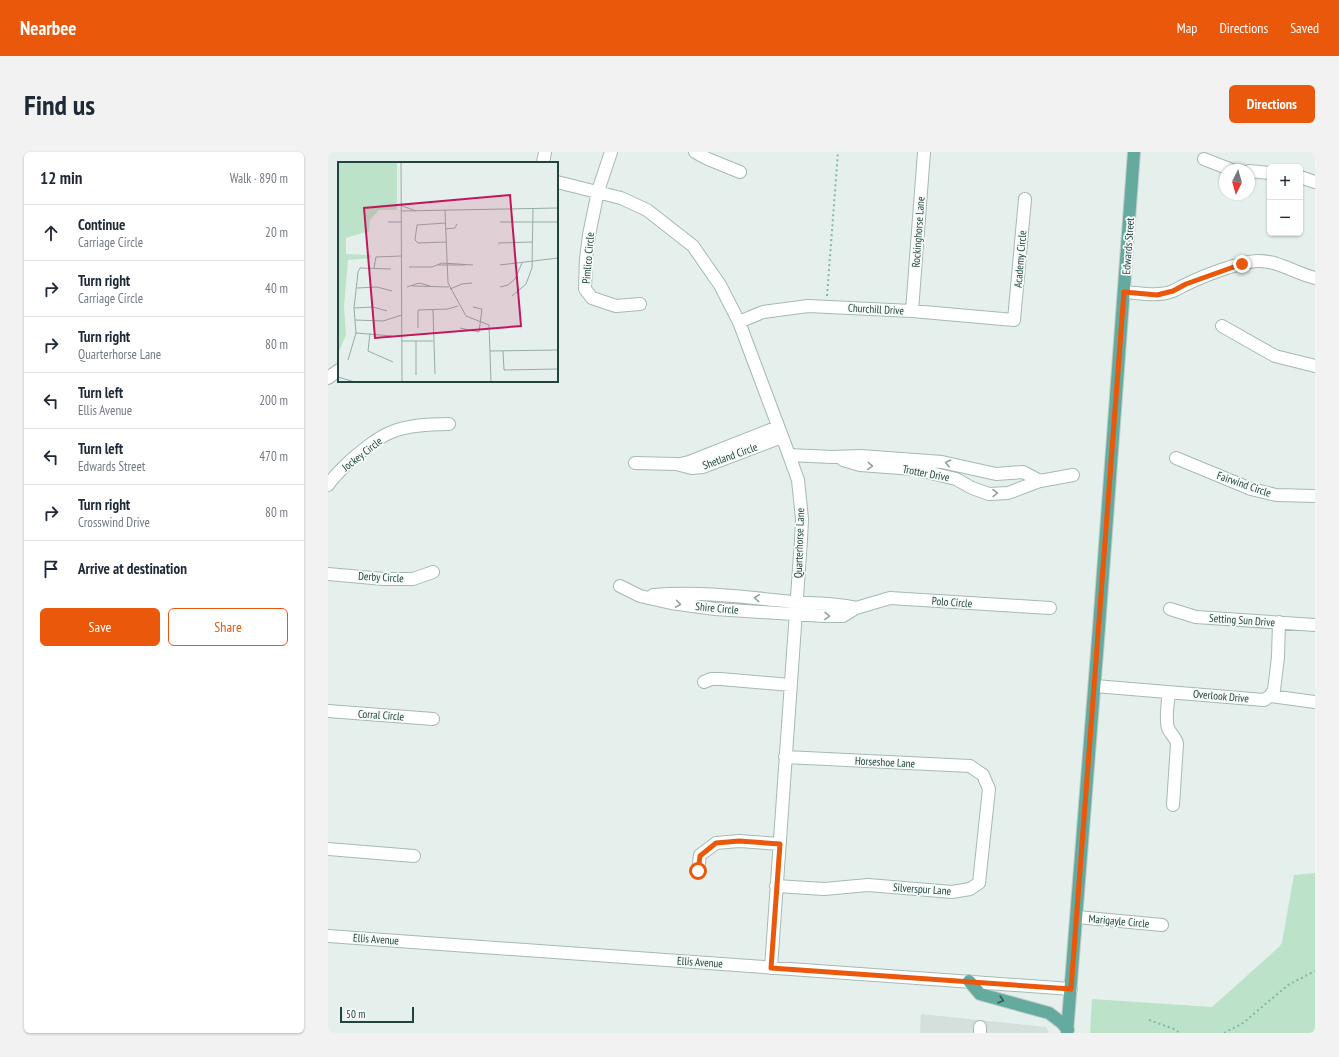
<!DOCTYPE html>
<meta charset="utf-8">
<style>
:root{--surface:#fff;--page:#f2f2f3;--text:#1f2937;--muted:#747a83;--line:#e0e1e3;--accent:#ea580c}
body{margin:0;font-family:"PT Sans Narrow",sans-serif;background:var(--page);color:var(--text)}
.controls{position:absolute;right:12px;top:12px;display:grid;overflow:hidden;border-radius:6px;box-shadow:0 1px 3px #0004}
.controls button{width:36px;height:36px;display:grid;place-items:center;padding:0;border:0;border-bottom:1px solid var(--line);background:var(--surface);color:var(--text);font:20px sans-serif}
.compass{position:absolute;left:891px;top:12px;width:36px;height:36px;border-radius:50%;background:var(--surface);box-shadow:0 1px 3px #0004;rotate:185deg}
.scale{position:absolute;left:12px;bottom:10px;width:74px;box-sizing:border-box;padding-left:4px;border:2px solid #21443e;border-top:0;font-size:11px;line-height:14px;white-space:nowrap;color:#21443e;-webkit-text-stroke:3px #f6fbf9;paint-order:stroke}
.stop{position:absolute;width:12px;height:12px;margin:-9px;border:3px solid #ea580c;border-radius:50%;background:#fff}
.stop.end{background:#ea580c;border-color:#fff;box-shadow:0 1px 4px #0008}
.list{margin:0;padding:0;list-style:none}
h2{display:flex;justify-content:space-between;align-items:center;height:52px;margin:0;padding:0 16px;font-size:17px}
h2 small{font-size:13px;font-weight:400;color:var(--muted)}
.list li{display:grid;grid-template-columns:26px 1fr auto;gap:12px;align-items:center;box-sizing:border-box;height:56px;padding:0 16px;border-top:1px solid var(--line)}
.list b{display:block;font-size:15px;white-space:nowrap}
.list p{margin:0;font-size:13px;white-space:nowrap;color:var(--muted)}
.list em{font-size:13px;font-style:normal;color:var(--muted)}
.actions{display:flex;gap:8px;padding:12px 16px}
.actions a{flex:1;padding:9px 0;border:1px solid var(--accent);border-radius:6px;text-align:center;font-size:14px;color:var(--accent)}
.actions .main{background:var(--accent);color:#fff}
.icon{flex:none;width:22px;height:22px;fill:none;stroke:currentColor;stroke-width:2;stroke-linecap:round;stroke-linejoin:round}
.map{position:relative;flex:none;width:987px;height:881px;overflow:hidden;border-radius:6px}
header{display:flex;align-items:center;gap:24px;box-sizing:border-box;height:56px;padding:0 20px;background:var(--accent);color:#fff}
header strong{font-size:19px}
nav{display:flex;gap:22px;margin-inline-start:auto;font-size:14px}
.intro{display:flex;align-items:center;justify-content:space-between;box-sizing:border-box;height:96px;padding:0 24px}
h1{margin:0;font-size:28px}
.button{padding:10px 18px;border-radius:6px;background:var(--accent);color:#fff;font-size:14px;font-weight:700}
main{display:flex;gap:24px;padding:0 24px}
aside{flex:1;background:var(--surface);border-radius:6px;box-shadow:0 1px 3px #0004}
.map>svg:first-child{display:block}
.built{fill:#d3e0db}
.green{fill:#bce3c9}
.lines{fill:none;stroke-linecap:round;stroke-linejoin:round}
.minor-casing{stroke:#a6b9b4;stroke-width:14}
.major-casing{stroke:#c1cbc9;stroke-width:14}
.path{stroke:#82b7ab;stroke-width:2;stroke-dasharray:2 3;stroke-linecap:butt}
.minor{stroke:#fff;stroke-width:12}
.major{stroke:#64aa9e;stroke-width:12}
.oneway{stroke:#90a29e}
.oneway2{stroke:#325e56}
.route{stroke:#ea580c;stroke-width:5}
.labels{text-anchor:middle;stroke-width:3.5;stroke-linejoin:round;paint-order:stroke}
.street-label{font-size:11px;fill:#21443e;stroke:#f6fbf9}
.inset-road{fill:none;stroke:#97aba6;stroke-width:1}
.view{fill:#c2185b;fill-opacity:0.15;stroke:#c2185b;stroke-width:2}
.inset-edge{fill:none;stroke:#21443e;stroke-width:2}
</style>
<header>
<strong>Nearbee</strong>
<nav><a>Map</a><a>Directions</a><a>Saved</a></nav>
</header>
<div class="intro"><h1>Find us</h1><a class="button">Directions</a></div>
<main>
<aside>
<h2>12 min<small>Walk · 890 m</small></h2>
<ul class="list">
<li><svg class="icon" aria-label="ahead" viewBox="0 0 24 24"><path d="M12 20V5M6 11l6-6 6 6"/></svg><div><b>Continue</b><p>Carriage Circle</p></div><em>20 m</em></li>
<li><svg class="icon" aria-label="right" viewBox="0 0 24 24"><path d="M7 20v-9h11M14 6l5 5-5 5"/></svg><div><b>Turn right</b><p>Carriage Circle</p></div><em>40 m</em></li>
<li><svg class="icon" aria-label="right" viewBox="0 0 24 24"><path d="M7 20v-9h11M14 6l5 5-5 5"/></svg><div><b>Turn right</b><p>Quarterhorse Lane</p></div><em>80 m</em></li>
<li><svg class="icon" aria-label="left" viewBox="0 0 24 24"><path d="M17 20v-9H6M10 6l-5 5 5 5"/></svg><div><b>Turn left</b><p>Ellis Avenue</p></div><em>200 m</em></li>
<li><svg class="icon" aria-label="left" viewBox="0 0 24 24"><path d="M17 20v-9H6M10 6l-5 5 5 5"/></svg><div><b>Turn left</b><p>Edwards Street</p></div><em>470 m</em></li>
<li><svg class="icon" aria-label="right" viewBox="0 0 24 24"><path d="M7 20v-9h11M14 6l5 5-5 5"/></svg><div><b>Turn right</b><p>Crosswind Drive</p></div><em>80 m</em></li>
<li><svg class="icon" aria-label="arrive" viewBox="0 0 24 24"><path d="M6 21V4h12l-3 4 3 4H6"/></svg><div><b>Arrive at destination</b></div></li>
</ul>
<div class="actions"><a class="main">Save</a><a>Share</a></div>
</aside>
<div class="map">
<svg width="987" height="881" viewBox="0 0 987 881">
<rect width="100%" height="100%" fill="#e5f0ec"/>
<path class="built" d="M 593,862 L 718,875 L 721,881 L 592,881 Z"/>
<path class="green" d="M 987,721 L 987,881 L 762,881 L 764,847 L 884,855 L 952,794 L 954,790 L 966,723 Z"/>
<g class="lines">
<defs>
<path id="minor" d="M 283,0 L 270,39 L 261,83 L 258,107 L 257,137 L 264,146 L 288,154 L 312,152
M 367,0 L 380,7 L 412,20
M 876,7 L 904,18
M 215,11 L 217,0
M 921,19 L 942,21
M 972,25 L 987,30
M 229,30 L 293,46 L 319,58 L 365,94 L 392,133 L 411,170 L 461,303 L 470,328 L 474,367 L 473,388 L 443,816
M 796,140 C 812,141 830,145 845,139 C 850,137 854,134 859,132 C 875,124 911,110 929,109 C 949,108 967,121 987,126
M 584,159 L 596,0
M 411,170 L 435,160 L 480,154 L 584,159 L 686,168 L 697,47
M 894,174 L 947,204 L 987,214
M 0,226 L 11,218
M 461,303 L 504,305 L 533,304 L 614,310 L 668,322 L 695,320 L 712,329
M 848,306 L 923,337 L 948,343 L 987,344
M 515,308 L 532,313 L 586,317 L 628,327 L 644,336 L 661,342 L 680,341 L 712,329 L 745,323
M 307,311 L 348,312 L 364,316 L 375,315 L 454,285
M 352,312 L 361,310 L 450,275
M 0,333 C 6,324 15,316 23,308 C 36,297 50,285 66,279 C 82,273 105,272 121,272
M 0,422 L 56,427 L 85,427 L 105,420
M 292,434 L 312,444 L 343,451 L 387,457 L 496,464 L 515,464 L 528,456 L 562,446 L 722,456
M 325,443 C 371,439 418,445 465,450 C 486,452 508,451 528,456
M 842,457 L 868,465 L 987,473
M 376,530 L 383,527 L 393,527 L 462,533
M 767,534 L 936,548 L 942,544 L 946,538 L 950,505 L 951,470
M 841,540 C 840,549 837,567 840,576 C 842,582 848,585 849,592 L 845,653
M 942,544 L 987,550
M 0,559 L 105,567
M 0,697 L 86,704
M 370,719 L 372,703 L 388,691 L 411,689 L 452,692
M 448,734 L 496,737 L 540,733 L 624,740 L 642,737 L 651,731 L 661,637 L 655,623 L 642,614 L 457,605
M 749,765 L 834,773
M 0,784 L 743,837
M 652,881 L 652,875"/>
<path id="major" d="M 641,829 L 652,842 L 721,861 L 734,871 L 740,878
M 739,881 L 771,475 L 806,0"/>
</defs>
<use href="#minor" class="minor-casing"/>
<use href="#major" class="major-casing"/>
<path class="path" d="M 499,144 L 510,0
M 821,868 L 846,877 L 852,881
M 896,881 L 915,871 L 960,833 L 987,819"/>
<use href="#minor" class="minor"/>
<use href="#major" class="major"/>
</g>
<defs><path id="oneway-chevron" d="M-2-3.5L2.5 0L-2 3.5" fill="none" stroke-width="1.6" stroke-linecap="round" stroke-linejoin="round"/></defs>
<g class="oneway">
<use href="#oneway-chevron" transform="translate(620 311) rotate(-167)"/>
<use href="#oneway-chevron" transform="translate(542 314) rotate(4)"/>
<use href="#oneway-chevron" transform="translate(667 341) rotate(-1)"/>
<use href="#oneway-chevron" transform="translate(429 446) rotate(-175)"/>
<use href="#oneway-chevron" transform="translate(350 452) rotate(8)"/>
<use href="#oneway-chevron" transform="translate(499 464) rotate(2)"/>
</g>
<use class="oneway2" href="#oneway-chevron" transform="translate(673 848) rotate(17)"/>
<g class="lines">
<path class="route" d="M 370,719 L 372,704 L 388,691 L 411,689 L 452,692 L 443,816 L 743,837 L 796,140 L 829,143 L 845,139 L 858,132 L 914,112"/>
</g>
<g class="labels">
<g class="street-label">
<text transform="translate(590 80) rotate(-86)" y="4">Rockinghorse Lane</text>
<text transform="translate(800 94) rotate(-86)" y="4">Edwards Street</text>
<text transform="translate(260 106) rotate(-85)" y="4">Pimlico Circle</text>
<text transform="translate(692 107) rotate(-85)" y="4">Academy Circle</text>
<text transform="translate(548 157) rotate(3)" y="4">Churchill Drive</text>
<text transform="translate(34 302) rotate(-38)" y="4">Jockey Circle</text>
<text transform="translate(402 304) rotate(-20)" y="4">Shetland Circle</text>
<text transform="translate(598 321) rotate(11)" y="4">Trotter Drive</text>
<text transform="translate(916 332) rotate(19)" y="4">Fairwind Circle</text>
<text transform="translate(471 391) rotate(-88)" y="4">Quarterhorse Lane</text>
<text transform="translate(53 425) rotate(3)" y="4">Derby Circle</text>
<text transform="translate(624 450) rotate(4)" y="4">Polo Circle</text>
<text transform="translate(389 456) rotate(5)" y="4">Shire Circle</text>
<text transform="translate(914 468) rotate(4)" y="4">Setting Sun Drive</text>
<text transform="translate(893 544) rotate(5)" y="4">Overlook Drive</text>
<text transform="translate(53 563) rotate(4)" y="4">Corral Circle</text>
<text transform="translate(557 610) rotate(3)" y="4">Horseshoe Lane</text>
<text transform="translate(594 737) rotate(4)" y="4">Silverspur Lane</text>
<text transform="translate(791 769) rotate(5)" y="4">Marigayle Circle</text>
<text transform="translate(48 787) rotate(4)" y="4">Ellis Avenue</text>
<text transform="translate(372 810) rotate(4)" y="4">Ellis Avenue</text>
</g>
</g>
<g transform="translate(10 10)">
<rect width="220" height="220" fill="#e5f0ec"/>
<path d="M 0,0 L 59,0 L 59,48 L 41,48 L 32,58 L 31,69 L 8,76 L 8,92 L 33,93 L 33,96 L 10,98 L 6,144 L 8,173 L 0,192 Z" fill="#bce3c9"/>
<path class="inset-road" d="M 63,0 L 64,220M 62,43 L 78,49M 107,48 L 110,121 L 128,154 L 151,163 L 153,220M 63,49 L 220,46M 50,60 L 63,60M 162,60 L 220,60M 107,61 L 79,63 L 77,78 L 80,81 L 108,80M 107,67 L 117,66 L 119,62M 160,81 L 195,80M 100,103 L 127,103M 162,103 L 220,96M 71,105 L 94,105 L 104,101 L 135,103M 36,106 L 38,95 L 63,94M 74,124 L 111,125M 69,125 L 81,121 L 92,124M 162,125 L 170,123 L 177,117 L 184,101M 19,126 L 39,125 L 54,129M 112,127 L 124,122 L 134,121M 174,134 L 188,122 L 194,106 L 195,47M 16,146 L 35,145 L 49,149M 95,148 L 97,212M 17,158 L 45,159 L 64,153M 80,166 L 80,148 L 110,147 L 120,144M 122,166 L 141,170 L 144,147 L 135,145M 18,171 L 54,174M 32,171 L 30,189 L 55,200M 64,179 L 95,179M 78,179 L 78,213M 152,189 L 220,188M 165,189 L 166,208 L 220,207M 10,198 L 18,171 L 16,146 L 20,110 L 22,106 L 53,107M 0,215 L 17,220"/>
<path class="view" d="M 172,33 L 183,164 L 37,176 L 26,46 Z"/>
<rect width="220" height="220" class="inset-edge"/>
</g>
</svg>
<div class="controls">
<button>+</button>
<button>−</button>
</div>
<svg class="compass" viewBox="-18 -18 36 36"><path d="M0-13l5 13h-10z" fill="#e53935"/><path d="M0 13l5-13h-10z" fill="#747a83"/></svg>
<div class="scale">50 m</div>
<div class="stop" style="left:370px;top:719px"></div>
<div class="stop end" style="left:914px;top:112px"></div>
</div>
</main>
